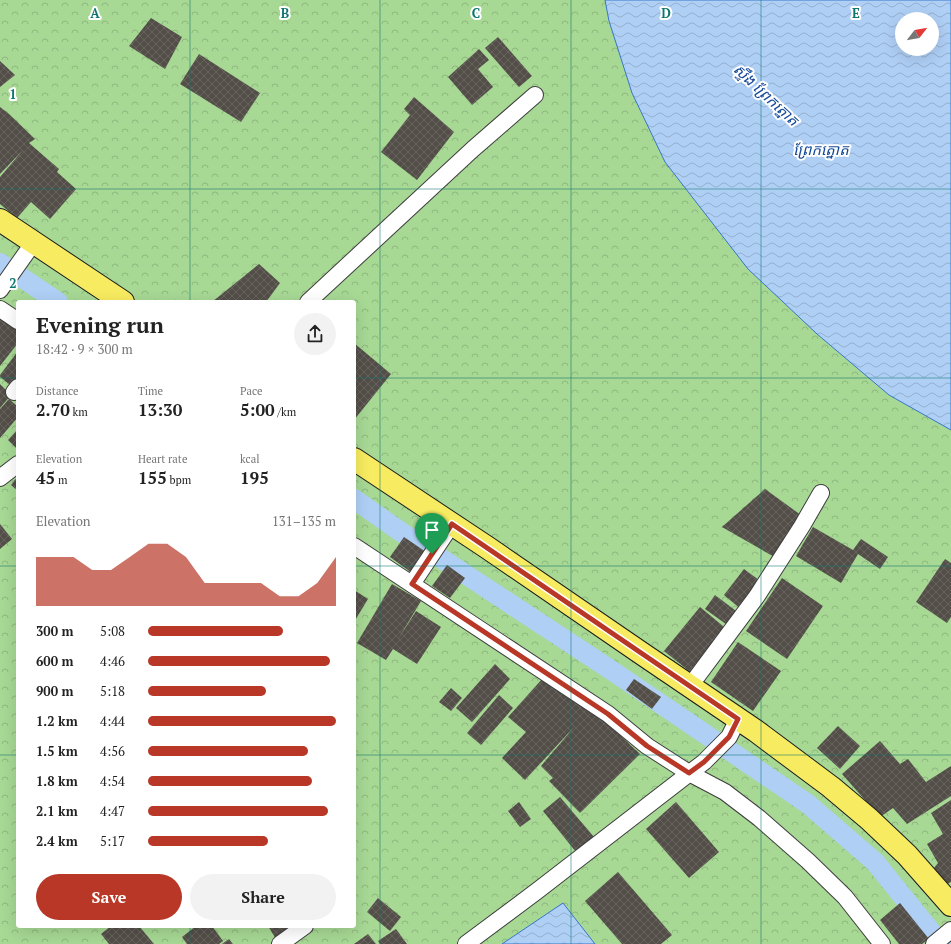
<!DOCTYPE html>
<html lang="en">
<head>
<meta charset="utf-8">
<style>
  :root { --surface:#fff; --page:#f2f2f2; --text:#222; --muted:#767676; --accent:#b83726 }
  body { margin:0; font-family:"PT Serif","Noto Sans Khmer",serif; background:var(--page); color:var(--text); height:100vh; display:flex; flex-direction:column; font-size:15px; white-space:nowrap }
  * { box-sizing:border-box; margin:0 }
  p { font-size:13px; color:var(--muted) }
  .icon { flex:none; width:22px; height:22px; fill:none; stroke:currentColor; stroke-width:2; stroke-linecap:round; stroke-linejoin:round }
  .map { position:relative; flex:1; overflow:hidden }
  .side { position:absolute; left:16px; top:300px; width:340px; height:628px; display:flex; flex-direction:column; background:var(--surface); border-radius:4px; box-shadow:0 4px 16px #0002 }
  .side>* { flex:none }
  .needle { width:26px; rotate:59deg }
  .tools { position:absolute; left:895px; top:12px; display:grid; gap:8px }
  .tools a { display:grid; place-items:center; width:44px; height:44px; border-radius:50%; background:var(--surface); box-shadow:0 4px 16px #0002; font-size:20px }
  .pin { position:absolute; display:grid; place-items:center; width:34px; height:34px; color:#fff; margin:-41px -17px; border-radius:50% 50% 50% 0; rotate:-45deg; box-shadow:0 0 4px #0007 }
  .pin .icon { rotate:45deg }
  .round { display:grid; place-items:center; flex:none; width:42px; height:42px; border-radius:21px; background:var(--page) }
  .headline { display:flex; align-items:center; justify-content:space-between; height:68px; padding:0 20px }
  h1 { font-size:22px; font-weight:800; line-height:30px }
  .stats { display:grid; grid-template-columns:repeat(3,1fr); gap:6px; height:68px; padding:4px 20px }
  .stats div { display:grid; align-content:center }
  .stats b { font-size:17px; font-weight:800 }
  .stats small { font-size:11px; font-weight:400 }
  .stats p { font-size:11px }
  .chart { height:112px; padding:8px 20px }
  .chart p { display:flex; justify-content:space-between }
  .chart svg { width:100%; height:72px; margin-top:4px; fill:var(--accent); opacity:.7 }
  .action { display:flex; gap:8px; margin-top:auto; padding:8px 20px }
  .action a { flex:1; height:46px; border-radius:24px; background:var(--accent); color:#fff; font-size:16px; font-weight:800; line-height:46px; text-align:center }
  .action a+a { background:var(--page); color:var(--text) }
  ul { padding:0 20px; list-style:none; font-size:13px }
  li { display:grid; grid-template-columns:64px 48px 1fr; align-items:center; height:30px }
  li i { height:10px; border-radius:5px; background:var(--accent) }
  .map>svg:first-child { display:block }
</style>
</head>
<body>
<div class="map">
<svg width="951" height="944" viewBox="0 0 951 944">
  <defs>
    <pattern id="forest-crowns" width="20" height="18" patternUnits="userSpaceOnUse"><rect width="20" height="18" fill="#a7d894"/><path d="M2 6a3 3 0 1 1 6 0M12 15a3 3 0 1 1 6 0" fill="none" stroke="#8eb87e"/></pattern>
    <pattern id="water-waves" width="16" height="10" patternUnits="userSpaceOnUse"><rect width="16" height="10" fill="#afcff5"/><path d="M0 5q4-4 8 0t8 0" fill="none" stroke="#95b0d1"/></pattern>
    <pattern id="building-cross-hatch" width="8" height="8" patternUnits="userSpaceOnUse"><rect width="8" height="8" fill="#534e48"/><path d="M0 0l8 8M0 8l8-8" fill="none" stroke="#67635e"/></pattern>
  </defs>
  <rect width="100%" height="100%" fill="#fffee9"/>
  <path fill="url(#forest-crowns)" fill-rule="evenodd" d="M0,0H951V944H0ZM902,19H932V49H902ZM18,302H354V926H18Z"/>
  <g fill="url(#water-waves)" stroke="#3777cb" fill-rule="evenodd">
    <path d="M605,0H951V430L889,395L817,334L748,269L665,162L632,93L609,21ZM902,19H932V49H902Z"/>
    <polygon points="563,903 595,944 502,944"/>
  </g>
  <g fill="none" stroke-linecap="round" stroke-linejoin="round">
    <g stroke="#afcff5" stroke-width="20">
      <polyline points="0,263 58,302"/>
      <polyline points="354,499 401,532 611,670 808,804 875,862 941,944"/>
    </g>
  </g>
  <g fill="url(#building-cross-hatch)">
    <polygon points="151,18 182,37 165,69 129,46"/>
    <polygon points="498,37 532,76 519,87 485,48"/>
    <polygon points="479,49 489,60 478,69 493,87 472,105 448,77"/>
    <polygon points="199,54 260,93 241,122 180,84"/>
    <polygon points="0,61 15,75 0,87"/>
    <polygon points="414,97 454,132 417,180 381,152 410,115 404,109"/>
    <polygon points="0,107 9,114 35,139 29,143 59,169 57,172 76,189 50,219 31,202 17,218 0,204 0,177 23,150 0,174"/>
    <polygon points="259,264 280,283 266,302 212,302"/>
    <polygon points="0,314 18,329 18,343 0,366"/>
    <polygon points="354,343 391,374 354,420"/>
    <polygon points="18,351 18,383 14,388 0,377 0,375"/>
    <polygon points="0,384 11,395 0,408"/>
    <polygon points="9,399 18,407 18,417 0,438 0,409"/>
    <polygon points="18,429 18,450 8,440"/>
    <polygon points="18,476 18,491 11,485"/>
    <polygon points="765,489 805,518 776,558 722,527"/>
    <polygon points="0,524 12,539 0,549"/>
    <polygon points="813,527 853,550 861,539 888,557 880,569 858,554 841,583 796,556"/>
    <polygon points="404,537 426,552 412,573 390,557"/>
    <polygon points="945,559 951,563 951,617 947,623 916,602"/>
    <polygon points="447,565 465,578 450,598 432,586"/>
    <polygon points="744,569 763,583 742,610 724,595"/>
    <polygon points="782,578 823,606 787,659 746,631"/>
    <polygon points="392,584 421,601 397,641 416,611 441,627 417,664 393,649 386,660 357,643"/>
    <polygon points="354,590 368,599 354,622"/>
    <polygon points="715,595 740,614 730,627 705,609"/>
    <polygon points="700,607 729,631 694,675 664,651"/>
    <polygon points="738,642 781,671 753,711 711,682"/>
    <polygon points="495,664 510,679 472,722 456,708"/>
    <polygon points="543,678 606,722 640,754 580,813 549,781 553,778 541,766 575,726 525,780 502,758 526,732 508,717"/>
    <polygon points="634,679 661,697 652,709 626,690"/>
    <polygon points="451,688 462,698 451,711 439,702"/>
    <polygon points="499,695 513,708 481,745 467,733"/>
    <polygon points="838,726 860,746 840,769 817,748"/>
    <polygon points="880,741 900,764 908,759 926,782 951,766 951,796 907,824 893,808 880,817 842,774"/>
    <polygon points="560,797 594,837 576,852 543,811"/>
    <polygon points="951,800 951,882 946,885 934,868 938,863 927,844 943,834 931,813"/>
    <polygon points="519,802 531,819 520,827 508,811"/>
    <polygon points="676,802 719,852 689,878 646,829"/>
    <polygon points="618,872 672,935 661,944 622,944 585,901"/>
    <polygon points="378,898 401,917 390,931 367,912"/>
    <polygon points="900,903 929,939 922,944 899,944 880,920"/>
    <polygon points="111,926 139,926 154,944 109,944 101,934"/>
    <polygon points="196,926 212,926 223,941 219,944 187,944 182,937"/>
    <polygon points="268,926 297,926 276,939"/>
    <polygon points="396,929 407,944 380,944 378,941"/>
    <polygon points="368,934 376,944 354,944"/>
    <polygon points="229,939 233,944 222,944"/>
  </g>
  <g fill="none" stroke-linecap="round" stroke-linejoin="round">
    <g stroke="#3e3e3e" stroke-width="18">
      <g id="minor">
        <polyline points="0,290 34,242"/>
        <polyline points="308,302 473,149 535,95"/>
        <polyline points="0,309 18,321"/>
        <polyline points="14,392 18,387"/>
        <polyline points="0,478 18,464"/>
        <polyline points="354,546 608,714 647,746 689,773 725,792 759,818 808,861 845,897 882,944"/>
        <polyline points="412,584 452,524"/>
        <polyline points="690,686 757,596 802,526 821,493"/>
        <polyline points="280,944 305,926"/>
        <polyline points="466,944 537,891 704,762 729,737 738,719"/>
        <polyline points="934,944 951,930"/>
      </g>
    </g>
    <g stroke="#1c1c1c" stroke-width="24">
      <g id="primary">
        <polyline points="0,220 123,302"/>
        <polyline points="354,459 488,548 644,655 756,731 831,787 869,819 907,855 951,905"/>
      </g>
    </g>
    <use href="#minor" stroke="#fff" stroke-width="16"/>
    <use href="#primary" stroke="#f7eb61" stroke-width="22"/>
  </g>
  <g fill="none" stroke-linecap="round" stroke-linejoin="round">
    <g stroke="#fff" stroke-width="8">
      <polygon id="route" points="452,524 738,719 729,737 704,762 689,773 647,746 608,714 412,584"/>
    </g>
    <use href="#route" stroke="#b83726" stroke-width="5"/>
  </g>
  <path fill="none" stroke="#0f766e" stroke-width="1" stroke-opacity="0.55" d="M190,0V302M380,0V944M571,0V944M761,0V944M0,189H951M0,378H18M354,378H951M0,566H18M354,566H951M0,755H18M354,755H951M190,926V944"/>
  <g text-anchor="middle" stroke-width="4" stroke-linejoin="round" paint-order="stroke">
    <g font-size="15" font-style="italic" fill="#174b9a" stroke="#fff">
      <text transform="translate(766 95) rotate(43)" y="5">ស្ទឹង ព្រែកត្នោត</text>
      <text x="821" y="155">ព្រែកត្នោត</text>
    </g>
  </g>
  <g font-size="13" text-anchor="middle" font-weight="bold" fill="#0f766e" stroke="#fff" stroke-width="4" stroke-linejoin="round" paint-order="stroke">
    <text x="95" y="18">A</text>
    <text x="285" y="18">B</text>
    <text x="476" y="18">C</text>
    <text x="666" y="18">D</text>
    <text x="856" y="18">E</text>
    <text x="13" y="99">1</text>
    <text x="13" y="288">2</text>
  </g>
</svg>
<div class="tools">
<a><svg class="needle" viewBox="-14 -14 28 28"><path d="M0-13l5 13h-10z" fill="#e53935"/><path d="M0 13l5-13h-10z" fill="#767676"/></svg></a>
</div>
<div class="pin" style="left:432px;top:554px;background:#1e9e55"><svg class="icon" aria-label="arrive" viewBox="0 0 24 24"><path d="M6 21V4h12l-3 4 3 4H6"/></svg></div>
<section class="side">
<div class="headline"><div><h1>Evening run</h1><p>18:42 · 9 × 300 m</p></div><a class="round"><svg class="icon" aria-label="share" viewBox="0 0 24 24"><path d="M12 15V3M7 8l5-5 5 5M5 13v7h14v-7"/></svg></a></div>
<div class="stats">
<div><p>Distance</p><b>2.70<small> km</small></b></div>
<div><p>Time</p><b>13:30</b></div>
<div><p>Pace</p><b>5:00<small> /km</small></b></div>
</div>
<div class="stats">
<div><p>Elevation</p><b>45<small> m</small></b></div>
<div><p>Heart rate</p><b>155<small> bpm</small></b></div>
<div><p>kcal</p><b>195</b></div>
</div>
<div class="chart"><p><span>Elevation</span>131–135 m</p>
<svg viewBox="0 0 160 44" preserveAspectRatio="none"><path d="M0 44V14L10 14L20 14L30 22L40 22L50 14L60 6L70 6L80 14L90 30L100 30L110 30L120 30L130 38L140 38L150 30L160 14V44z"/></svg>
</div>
<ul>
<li><b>300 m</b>5:08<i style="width:72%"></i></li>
<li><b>600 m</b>4:46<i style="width:97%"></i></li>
<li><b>900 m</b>5:18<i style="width:63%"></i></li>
<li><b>1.2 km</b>4:44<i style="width:100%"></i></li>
<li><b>1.5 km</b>4:56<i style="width:85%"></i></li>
<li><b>1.8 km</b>4:54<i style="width:87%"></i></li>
<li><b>2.1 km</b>4:47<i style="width:96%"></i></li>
<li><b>2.4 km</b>5:17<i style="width:64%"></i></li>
</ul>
<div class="action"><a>Save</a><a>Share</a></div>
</section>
</div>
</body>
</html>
